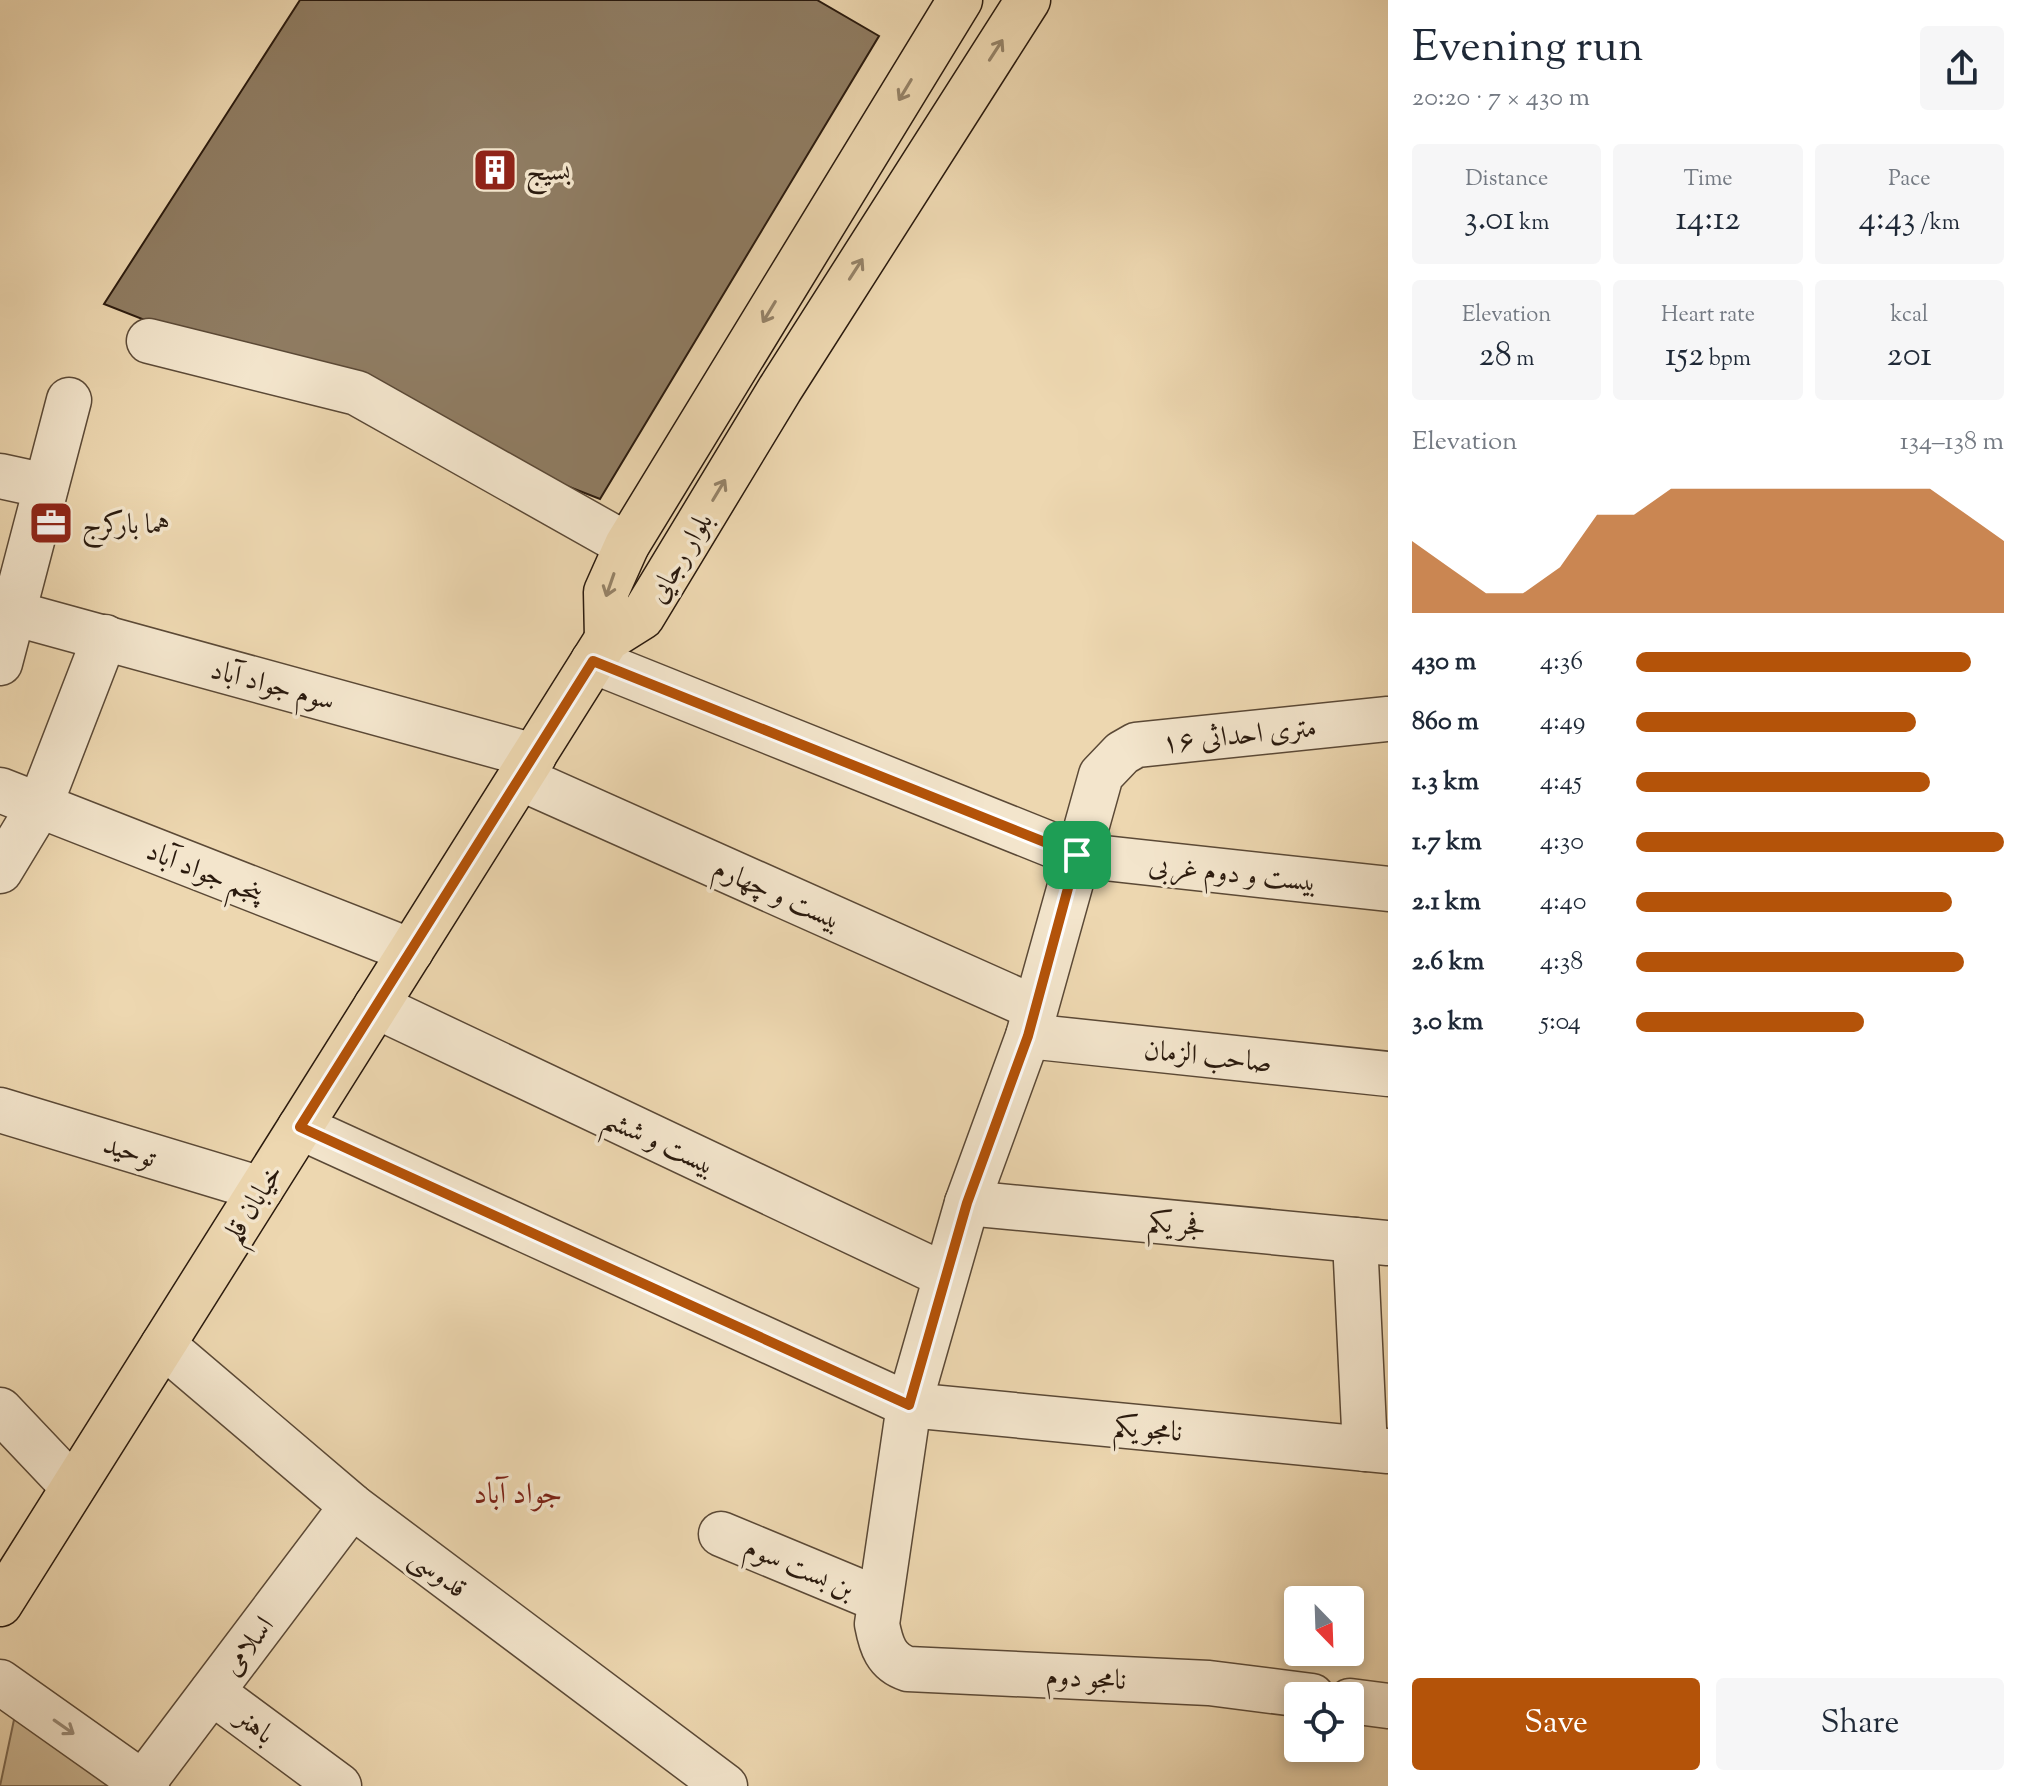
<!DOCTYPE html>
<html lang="en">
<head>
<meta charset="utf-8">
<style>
  :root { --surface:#fff; --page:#f6f6f7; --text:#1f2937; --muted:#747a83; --accent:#b45309 }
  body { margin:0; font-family:"Sorts Mill Goudy",Amiri,serif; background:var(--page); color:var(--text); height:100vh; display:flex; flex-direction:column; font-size:30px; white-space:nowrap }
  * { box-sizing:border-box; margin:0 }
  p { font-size:26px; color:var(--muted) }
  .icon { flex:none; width:44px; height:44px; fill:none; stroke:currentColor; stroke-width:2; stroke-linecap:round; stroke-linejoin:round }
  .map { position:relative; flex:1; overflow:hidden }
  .side { display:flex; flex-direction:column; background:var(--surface); width:640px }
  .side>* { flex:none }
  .needle { width:52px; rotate:157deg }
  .tools { position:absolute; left:1284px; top:1586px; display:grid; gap:16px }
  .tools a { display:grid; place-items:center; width:80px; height:80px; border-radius:8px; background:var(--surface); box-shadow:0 4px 12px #0003; font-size:40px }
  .pin { position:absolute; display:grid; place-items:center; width:68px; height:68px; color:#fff; margin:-34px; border-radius:16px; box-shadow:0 4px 12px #0006 }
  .round { display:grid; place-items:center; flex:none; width:84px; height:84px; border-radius:8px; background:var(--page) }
  .overview { display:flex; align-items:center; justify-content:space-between; height:136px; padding:0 24px }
  h1 { font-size:44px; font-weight:600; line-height:60px }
  .stats { display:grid; grid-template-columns:repeat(3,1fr); gap:12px; height:136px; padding:8px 24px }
  .stats div { display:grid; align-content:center; border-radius:8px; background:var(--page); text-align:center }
  .stats b { font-size:34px; font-weight:600 }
  .stats small { font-size:22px; font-weight:400 }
  .stats p { font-size:22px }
  .chart { height:224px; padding:16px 24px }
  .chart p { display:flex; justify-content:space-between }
  .chart svg { width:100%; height:144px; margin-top:8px; fill:var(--accent); opacity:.7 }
  .cta { display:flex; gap:16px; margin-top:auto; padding:16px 24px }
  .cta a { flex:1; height:92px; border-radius:8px; background:var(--accent); color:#fff; font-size:32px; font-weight:600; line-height:92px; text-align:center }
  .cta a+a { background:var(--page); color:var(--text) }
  ul { padding:0 24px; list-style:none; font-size:26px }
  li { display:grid; grid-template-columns:128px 96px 1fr; align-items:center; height:60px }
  li i { height:20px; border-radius:10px; background:var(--accent) }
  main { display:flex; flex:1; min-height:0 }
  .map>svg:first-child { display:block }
</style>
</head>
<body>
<main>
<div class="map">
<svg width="1388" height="1786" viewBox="0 0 1388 1786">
  <rect width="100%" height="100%" fill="#edd7b0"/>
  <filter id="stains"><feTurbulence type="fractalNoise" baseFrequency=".0025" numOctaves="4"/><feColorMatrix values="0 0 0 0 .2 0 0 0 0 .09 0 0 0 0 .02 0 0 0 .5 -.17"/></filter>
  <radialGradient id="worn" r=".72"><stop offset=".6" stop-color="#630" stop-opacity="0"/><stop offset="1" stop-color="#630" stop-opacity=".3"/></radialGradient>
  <polygon fill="#ccb794" stroke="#7b6851" stroke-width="2" points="15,1715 117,1786 0,1786"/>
  <polygon fill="#8f7c62" stroke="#2a1a0e" stroke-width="2" points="300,0 817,0 879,36 600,499 104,304"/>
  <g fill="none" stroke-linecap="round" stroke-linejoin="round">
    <g stroke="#5b4936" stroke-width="47">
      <g id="minor">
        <polyline points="149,341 357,393 627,545"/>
        <polyline points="0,476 46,486"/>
        <polyline points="13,613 534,756"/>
        <polyline points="593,661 1077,855 1388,889"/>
        <polyline points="0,663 69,400"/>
        <polyline points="520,778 1035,1008"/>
        <polyline points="0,790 411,951"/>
        <polyline points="0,871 40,805 105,637"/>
        <polyline points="376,1006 944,1275"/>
        <polyline points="1028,1036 1388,1074"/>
        <polyline points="0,1110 261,1189"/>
        <polyline points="300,1127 909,1405 1388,1451"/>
        <polyline points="967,1203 1388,1243"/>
        <polyline points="1355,1240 1365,1449"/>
        <polyline points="163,1345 352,1506 725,1786"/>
        <polyline points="0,1410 73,1487"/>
        <polyline points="721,1534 880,1600"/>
        <polyline points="0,1682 147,1786"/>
        <polyline points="212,1692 339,1786"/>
        <path d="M1312,1696L1209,1683L908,1669C886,1662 881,1645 877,1624L909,1405L967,1203L1028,1036L1101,775L1122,753L1136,745L1388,719"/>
        <polyline points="1350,1701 1388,1706"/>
        <polyline points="143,1783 352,1506"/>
      </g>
    </g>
    <g stroke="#2a1a0e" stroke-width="47">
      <g id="major">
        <polyline points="607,639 606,592 627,545 960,0"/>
        <polyline points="0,1604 607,639 642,617 780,389 1028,0"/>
      </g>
    </g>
    <use href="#minor" stroke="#f3e5cc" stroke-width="44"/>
    <use href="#major" stroke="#edd7b0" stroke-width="44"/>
  </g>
  <defs><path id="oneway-shaft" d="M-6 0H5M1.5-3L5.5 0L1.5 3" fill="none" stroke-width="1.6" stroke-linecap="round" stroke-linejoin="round" transform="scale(2)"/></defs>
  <g stroke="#958267">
    <use href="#oneway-shaft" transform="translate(996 50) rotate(-57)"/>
    <use href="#oneway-shaft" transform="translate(905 90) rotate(121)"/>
    <use href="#oneway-shaft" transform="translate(856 269) rotate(-57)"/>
    <use href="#oneway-shaft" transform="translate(769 312) rotate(121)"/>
    <use href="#oneway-shaft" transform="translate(719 490) rotate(-59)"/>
    <use href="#oneway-shaft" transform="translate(610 585) rotate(109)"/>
  </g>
  <use stroke="#998a76" href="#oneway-shaft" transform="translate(64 1727) rotate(35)"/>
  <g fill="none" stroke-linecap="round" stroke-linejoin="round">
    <g stroke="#fff" stroke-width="16">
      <polygon id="route" points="593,661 1077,855 1028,1036 967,1203 909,1405 300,1127"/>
    </g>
    <use href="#route" stroke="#b45309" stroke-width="10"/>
  </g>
  <defs>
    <g id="building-square" transform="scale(2.3)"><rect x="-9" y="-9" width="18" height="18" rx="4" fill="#8f2418" stroke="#f3e5cc"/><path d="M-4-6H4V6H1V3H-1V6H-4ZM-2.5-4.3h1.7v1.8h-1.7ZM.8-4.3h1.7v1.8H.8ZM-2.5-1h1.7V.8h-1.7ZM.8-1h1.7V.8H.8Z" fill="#fff"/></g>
    <g id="office-square" transform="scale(2.3)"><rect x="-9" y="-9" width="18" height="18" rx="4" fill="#8f2418" stroke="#f3e5cc"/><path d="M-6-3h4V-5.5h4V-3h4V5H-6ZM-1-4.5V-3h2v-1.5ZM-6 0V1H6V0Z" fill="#fff"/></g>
  </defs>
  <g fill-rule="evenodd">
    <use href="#building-square" x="495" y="170"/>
    <use href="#office-square" x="51" y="523"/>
  </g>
  <g text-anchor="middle" stroke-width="7" stroke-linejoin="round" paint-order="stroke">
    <g font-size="28" fill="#2a1a0e" stroke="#f3e5cc" text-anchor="start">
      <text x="526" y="180">بسیج</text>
      <text x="82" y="533">هما بارکرج</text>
    </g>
    <g font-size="28" fill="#2a1a0e" stroke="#f3e5cc">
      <text transform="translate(679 557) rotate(-59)" y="10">بلوار رجایی</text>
      <text transform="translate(273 684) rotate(15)" y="10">سوم جواد آباد</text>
      <text transform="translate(1239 734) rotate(-6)" y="10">۱۶ متری احداثی</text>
      <text transform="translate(205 871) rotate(22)" y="10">پنجم جواد آباد</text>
      <text transform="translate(1233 872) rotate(6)" y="10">بیست و دوم غربی</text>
      <text transform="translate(778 893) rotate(24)" y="10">بیست و چهارم</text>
      <text transform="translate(1208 1055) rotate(6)" y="10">صاحب الزمان</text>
      <text transform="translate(660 1141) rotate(25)" y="10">بیست و ششم</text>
      <text transform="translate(130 1150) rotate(17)" y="10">توحید</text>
      <text transform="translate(252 1203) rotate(-58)" y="10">خیابان قلم</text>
      <text transform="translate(1177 1223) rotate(5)" y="10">فجر یکم</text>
      <text transform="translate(1148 1428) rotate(5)" y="10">نامجو یکم</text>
      <text transform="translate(800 1567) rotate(23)" y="10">بن بست سوم</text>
      <text transform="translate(439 1572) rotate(37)" y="10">قدوسی</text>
      <text transform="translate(247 1645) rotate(-53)" y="10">اسلامی</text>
      <text transform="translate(1086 1677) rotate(3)" y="10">نامجو دوم</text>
      <text transform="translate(256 1725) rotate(37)" y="10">باهنر</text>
    </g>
    <g font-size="30" fill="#7a1f14" stroke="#f3e5cc">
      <text x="518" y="1503">جواد آباد</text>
    </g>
  </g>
  <rect width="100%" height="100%" filter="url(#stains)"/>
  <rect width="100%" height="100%" fill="url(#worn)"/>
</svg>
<div class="tools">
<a><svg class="needle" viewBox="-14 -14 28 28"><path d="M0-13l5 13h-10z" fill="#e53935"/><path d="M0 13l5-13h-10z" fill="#747a83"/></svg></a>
<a><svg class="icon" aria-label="locate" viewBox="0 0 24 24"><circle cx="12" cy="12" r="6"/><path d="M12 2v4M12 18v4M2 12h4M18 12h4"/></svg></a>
</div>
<div class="pin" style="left:1077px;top:855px;background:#1e9e55"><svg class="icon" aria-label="arrive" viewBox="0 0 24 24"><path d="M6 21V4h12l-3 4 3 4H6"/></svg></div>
</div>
<section class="side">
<div class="overview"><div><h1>Evening run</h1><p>20:20 · 7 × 430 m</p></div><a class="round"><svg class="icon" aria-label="share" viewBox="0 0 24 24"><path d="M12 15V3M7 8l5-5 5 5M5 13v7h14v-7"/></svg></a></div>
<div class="stats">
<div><p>Distance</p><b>3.01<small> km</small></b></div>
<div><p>Time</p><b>14:12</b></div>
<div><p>Pace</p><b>4:43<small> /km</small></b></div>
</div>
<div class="stats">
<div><p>Elevation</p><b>28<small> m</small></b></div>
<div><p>Heart rate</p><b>152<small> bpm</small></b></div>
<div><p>kcal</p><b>201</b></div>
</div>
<div class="chart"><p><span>Elevation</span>134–138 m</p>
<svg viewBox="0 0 160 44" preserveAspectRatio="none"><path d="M0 44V22L10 30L20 38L30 38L40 30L50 14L60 14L70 6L80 6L90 6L100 6L110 6L120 6L130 6L140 6L150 14L160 22V44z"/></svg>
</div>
<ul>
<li><b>430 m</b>4:36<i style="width:91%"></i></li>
<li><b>860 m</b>4:49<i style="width:76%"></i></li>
<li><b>1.3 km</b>4:45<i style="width:80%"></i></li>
<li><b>1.7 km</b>4:30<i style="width:100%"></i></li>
<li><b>2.1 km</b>4:40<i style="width:86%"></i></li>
<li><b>2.6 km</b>4:38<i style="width:89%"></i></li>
<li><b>3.0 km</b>5:04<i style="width:62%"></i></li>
</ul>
<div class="cta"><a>Save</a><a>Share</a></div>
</section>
</main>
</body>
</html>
